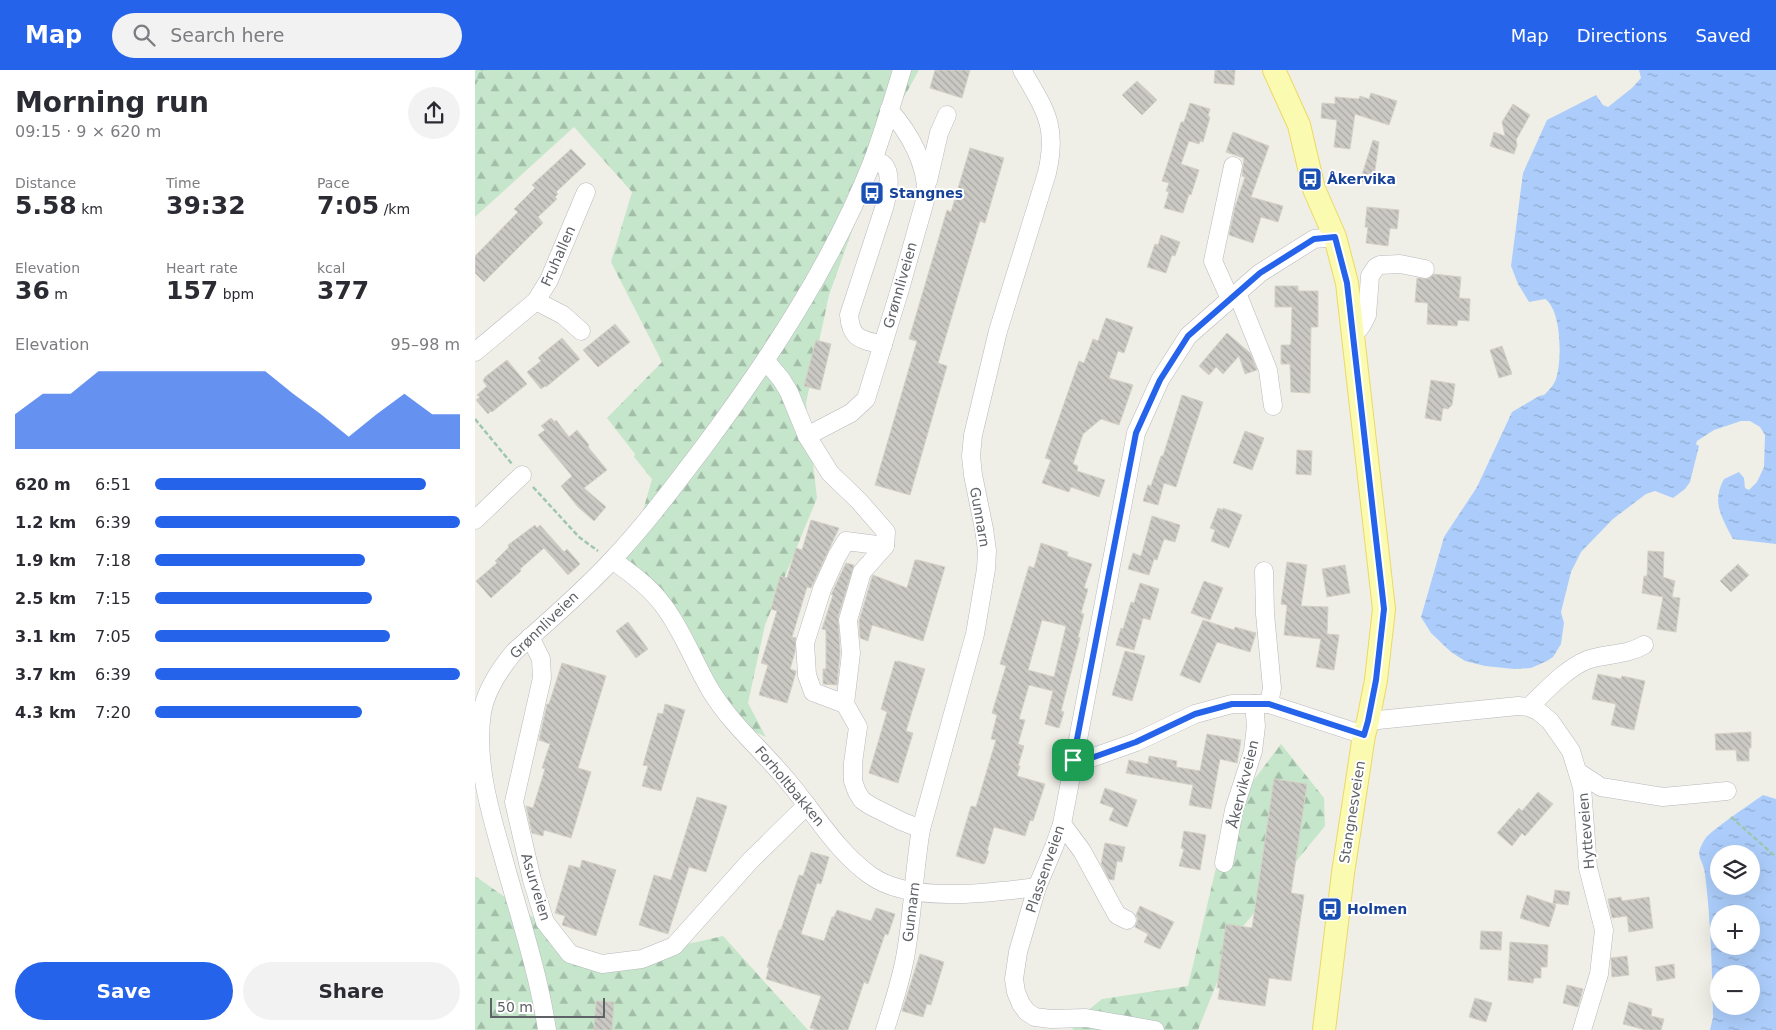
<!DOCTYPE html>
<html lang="en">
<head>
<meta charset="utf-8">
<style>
  :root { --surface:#fff; --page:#f2f2f3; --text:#2b2b33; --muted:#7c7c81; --accent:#2563eb }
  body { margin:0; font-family:"DejaVu Sans",sans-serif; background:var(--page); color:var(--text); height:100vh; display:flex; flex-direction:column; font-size:19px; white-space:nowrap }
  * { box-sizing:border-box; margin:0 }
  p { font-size:16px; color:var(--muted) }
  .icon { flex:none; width:28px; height:28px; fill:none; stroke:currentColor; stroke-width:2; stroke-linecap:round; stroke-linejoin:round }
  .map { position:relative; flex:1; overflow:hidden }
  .panel { display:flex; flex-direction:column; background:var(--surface); width:475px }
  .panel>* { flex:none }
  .controls { position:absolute; left:1235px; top:775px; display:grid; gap:10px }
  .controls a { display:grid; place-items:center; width:50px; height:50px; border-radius:50%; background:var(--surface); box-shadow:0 5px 20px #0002; font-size:25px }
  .scale { position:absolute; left:15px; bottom:12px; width:115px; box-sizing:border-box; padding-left:5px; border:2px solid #5e6166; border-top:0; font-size:14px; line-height:18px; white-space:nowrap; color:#5e6166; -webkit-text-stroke:4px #fff; paint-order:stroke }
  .pin { position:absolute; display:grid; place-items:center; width:42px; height:42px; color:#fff; margin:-21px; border-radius:10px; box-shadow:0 2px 8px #0006 }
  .round { display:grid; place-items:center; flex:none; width:52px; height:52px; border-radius:26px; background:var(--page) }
  .summary { display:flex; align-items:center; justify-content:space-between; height:85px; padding:0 15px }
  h1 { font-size:28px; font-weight:700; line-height:38px }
  .stats { display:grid; grid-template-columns:repeat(3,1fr); gap:8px; height:85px; padding:5px 15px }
  .stats div { display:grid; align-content:center }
  .stats b { font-size:25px; font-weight:700 }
  .stats small { font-size:14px; font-weight:400 }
  .stats p { font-size:14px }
  .chart { height:140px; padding:10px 15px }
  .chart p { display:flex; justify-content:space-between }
  .chart svg { width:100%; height:90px; margin-top:5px; fill:var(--accent); opacity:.7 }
  .cta { display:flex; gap:10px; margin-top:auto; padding:10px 15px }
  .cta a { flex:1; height:58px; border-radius:30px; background:var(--accent); color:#fff; font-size:20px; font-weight:700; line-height:58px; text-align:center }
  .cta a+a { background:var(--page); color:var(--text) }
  ul { padding:0 15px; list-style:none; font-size:16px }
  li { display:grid; grid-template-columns:80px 60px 1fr; align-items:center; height:38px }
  li i { height:12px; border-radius:6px; background:var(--accent) }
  header { display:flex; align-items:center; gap:30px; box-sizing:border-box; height:70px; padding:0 25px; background:var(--accent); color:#fff }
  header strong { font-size:24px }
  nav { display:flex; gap:28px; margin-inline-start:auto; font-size:18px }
  .search { width:350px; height:45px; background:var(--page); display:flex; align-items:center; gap:12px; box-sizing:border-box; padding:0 18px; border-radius:28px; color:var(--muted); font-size:19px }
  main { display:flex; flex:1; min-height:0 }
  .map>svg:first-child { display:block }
</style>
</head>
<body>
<header>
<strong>Map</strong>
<div class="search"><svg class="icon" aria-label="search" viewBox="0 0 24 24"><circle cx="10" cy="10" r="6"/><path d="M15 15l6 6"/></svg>Search here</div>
<nav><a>Map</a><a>Directions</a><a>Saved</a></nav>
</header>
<main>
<section class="panel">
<div class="summary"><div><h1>Morning run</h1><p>09:15 · 9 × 620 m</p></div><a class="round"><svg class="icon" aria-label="share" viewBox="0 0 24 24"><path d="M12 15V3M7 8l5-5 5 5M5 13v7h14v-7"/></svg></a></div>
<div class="stats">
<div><p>Distance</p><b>5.58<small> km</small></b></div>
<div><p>Time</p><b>39:32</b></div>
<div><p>Pace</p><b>7:05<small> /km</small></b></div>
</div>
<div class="stats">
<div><p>Elevation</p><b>36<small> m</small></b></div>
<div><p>Heart rate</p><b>157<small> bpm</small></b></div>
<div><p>kcal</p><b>377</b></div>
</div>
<div class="chart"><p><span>Elevation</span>95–98 m</p>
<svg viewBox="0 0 160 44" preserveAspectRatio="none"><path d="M0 44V27L10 17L20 17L30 6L40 6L50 6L60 6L70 6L80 6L90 6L100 17L110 27L120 38L130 27L140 17L150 27L160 27V44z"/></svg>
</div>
<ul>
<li><b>620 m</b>6:51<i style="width:89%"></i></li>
<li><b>1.2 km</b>6:39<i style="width:100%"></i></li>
<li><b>1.9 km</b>7:18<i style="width:69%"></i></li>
<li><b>2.5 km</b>7:15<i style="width:71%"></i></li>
<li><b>3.1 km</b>7:05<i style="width:77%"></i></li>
<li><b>3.7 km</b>6:39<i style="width:100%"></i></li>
<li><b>4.3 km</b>7:20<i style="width:68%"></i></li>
</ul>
<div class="cta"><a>Save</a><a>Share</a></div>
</section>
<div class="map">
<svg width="1301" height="960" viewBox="0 0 1301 960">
  <defs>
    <pattern id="forest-firs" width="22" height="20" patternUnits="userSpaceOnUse" patternTransform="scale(1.25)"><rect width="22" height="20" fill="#c5e6ca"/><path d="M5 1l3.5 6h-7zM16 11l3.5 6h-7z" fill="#a3bea8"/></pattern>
    <pattern id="water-ripples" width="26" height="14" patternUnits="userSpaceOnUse" patternTransform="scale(1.25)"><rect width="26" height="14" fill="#accdfb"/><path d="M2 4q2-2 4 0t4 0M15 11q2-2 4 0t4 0" fill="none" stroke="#8faacf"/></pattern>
    <pattern id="building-back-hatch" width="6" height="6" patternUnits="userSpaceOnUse" patternTransform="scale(1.25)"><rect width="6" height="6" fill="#cbc9c4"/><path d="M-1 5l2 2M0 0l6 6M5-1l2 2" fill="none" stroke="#a8a7a3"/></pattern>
  </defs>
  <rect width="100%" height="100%" fill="#f0efe7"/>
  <g fill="url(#forest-firs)">
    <polygon points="0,0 444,0 418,47 354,225 331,333 342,428 290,555 273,633 291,667 261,653 200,552 135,493 164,455 177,409 159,387 160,384 132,348 187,292 136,192 157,122 99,57 0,147"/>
    <polygon points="806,674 849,728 850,756 761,865 723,960 598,960 596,954 627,929 713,916 754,743"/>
    <polygon points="0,806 124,894 248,866 333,960 0,960"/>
  </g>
  <g fill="url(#water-ripples)" fill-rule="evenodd">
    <path d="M1164,0H1301V474L1258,469C1247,448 1236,432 1249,409L1264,402L1269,408L1270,418L1274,420L1282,412L1289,397L1290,365L1285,357L1275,351H1266L1239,360L1222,371L1221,374L1224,376L1215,412L1210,419L1198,428L1180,421L1171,424L1138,449L1106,482L1096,502L1086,542L1089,553L1086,574L1078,587L1072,591L1056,598L1039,599L1010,596L990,591L976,582L956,563L946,547L969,467L1002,417L1037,342L1064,326L1069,325C1073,321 1079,315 1081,309C1087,292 1087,240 1070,229L1054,232L1043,214L1036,196L1048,103L1072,50L1121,25L1128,35L1133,37L1157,18L1166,8Z"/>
    <path d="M1288,725L1301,729V960H1235L1238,947C1237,899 1236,852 1230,804C1228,787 1218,788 1230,769C1236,760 1277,733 1288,725ZM1244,784H1276V816H1244ZM1244,844H1276V876H1244ZM1244,904H1276V936H1244Z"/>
  </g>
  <g fill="url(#building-back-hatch)" stroke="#d4d2c5" fill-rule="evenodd">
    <polygon points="460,0 495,0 487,28 455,18"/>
    <polygon points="740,0 760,0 759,15 739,13"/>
    <polygon points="662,11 682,30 667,45 647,25"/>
    <polygon points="896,23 922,31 914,55 880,44 875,79 859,77 862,50 846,48 847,33 860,34 860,27 884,29 885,26 894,29"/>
    <polygon points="715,33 735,39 733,46 735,47 728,72 725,71 724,74 714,71 706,94 724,100 716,125 714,124 708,143 689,138 694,122 691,121 694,113 687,111 706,52 709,52"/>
    <polygon points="1038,34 1055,45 1041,70 1042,75 1039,84 1015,76 1019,62 1030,66 1027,52"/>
    <polygon points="758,62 794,76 776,127 808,136 803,152 786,147 778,173 754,165 760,137 770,107 767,106 769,88 751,82"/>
    <polygon points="898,70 904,72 898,113 885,111"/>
    <polygon points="495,78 529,88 510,153 505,151 463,293 472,296 435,425 400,415 442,271 434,269 472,140 476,142"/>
    <polygon points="96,79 111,94 81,122 83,124 80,127 82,129 63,147 68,153 9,212 0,203 0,186 43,142 39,139 60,118 57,115"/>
    <polygon points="892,137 924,140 922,159 915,158 913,176 891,173 893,157 890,157"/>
    <polygon points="686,165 705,172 700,186 697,185 691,203 672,197 680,174 683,175"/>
    <polygon points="959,204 986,207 984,228 995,229 994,251 983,250 982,256 952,254 953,233 940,232 942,208 953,209"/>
    <polygon points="800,216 823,216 823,221 843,221 843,257 836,257 835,323 816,322 815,294 806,294 806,275 815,275 816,273 817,237 800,237"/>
    <polygon points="631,248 658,257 649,283 643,281 634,308 658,315 644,355 626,349 608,364 598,394 603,396 602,401 630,410 624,427 596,417 594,422 567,413 576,390 570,388 604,291 609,293 618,269 623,271"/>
    <polygon points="140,254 155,272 123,297 108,280"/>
    <polygon points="752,263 775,283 782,300 770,304 764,286 748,304 741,297 734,305 724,296"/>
    <polygon points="87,268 105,289 71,317 70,316 66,319 52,302 66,291 63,288 66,285"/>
    <polygon points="341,270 356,274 345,320 329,316"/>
    <polygon points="1027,276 1037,304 1024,308 1015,280"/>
    <polygon points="32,290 52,314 17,342 16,341 13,344 1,330 5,327 2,325 12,316 8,311 10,307"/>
    <polygon points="956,310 980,314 977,335 973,339 968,338 966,351 950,348"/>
    <polygon points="707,325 728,332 701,417 689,413 683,435 668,431 673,415 676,416 686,386 688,386"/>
    <polygon points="76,348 80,352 81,350 94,367 102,360 114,375 113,377 132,400 109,418 131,437 119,451 103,437 86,416 97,406 63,365 70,360 66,356"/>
    <polygon points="770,361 789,368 777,400 758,393"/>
    <polygon points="822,380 837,381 836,405 821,404"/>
    <polygon points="743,438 748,440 748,438 767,445 754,478 736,471 740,460 735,458"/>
    <polygon points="677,446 705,455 700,472 689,469 682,490 679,489 674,505 653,499 658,483 666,486"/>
    <polygon points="336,450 364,458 336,518 332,517 317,567 321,568 320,582 315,599 321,601 321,602 312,633 284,625 293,595 286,593 302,541 296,539 305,506 312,508 321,478 327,480"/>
    <polygon points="60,455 62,458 65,455 89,482 92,479 105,494 93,505 69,478 45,499 46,501 16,528 1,511 22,493 20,491 34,477 33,475"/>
    <path d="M566,473L593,482L592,486L617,494L609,518L613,519L606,543L609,544L603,567L605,568L586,641L589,642L584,658L570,654L578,621L554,615L544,649L550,650L543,674L549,676L543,696H545L542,706L570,714L558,751L555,750L550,766L519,757L512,781H514L510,793L508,794L481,786L496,736L501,737L521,670L516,669L522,645L517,643L531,596L525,594L554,496L559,498ZM567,550L591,556L579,607L553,600Z"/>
    <polygon points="1173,481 1189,482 1188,507 1200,511 1197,527 1205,528 1201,562 1182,559 1188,527 1167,523 1169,506 1172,506"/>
    <polygon points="440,490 443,490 470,497 448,571 397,555 393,571 385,568 384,551 397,507 398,505 432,518"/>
    <polygon points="812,492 832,495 826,536 853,537 852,564 864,565 859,600 841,597 846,569 809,565 812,535 806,534"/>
    <polygon points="371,493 379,495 363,547 365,583 362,615 348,614 348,599 351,599 351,560 347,559 358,525 356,524 357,523"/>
    <polygon points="1263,494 1274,505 1256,522 1245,511"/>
    <polygon points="870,495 875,523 852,527 847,499"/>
    <polygon points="729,511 748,518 735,550 716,543"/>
    <polygon points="665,513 684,519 675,550 668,548 659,580 641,575 646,558 648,559 656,532 659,533"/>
    <polygon points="728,550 759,560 760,557 781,563 775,582 742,572 725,613 705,605"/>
    <polygon points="153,552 173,579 161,588 141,561"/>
    <polygon points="650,581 670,586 657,631 637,625"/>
    <polygon points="420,591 422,592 423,591 450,599 431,661 438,663 423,713 394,703 412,642 406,639"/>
    <polygon points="87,593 131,606 103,698 116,702 96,768 69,760 68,766 57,763 51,736 58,738 70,699 67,698 75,674 64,670 72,634 74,634"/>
    <polygon points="1123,604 1146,609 1147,606 1170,611 1159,660 1136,655 1141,634 1117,629"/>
    <polygon points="190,634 210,640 186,721 167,716 173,696 168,695 183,643 188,644"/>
    <polygon points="1276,662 1276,678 1274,678 1274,691 1262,691 1261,680 1241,680 1240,664"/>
    <polygon points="732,664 766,670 762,693 745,689 736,739 714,735 718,715 651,703 654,690 673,694 674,686 702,691 701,697 725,701"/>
    <polygon points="799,709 832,714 816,823 829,825 816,911 794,908 790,936 743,929 745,918 742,918 751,854 777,858"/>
    <polygon points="630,718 662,730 652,757 634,750 639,738 625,733"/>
    <polygon points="1063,722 1078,734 1050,766 1047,763 1037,776 1022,763 1044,738 1047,741"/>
    <polygon points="222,727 252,736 231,802 214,797 193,864 164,855 179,805 196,810"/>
    <polygon points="709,761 731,765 725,800 704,796 709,779 706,778"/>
    <polygon points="630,773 650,777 647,792 642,791 639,810 634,809 626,794"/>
    <polygon points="336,782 354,787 346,814 342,813 326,864 349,871 357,847 359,847 362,840 396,851 401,838 420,844 413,865 410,864 393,914 389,912 373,960 342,960 335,958 346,926 291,909 294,898 292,897 304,860 306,860 324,805 328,806"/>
    <polygon points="107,790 141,800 121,866 87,855 90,846 80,843 94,795 105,798"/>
    <polygon points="1080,820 1095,822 1093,835 1078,833"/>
    <polygon points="1052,825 1081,835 1074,857 1045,848"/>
    <polygon points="1146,827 1147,831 1174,827 1178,858 1154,862 1152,846 1137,848 1133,829"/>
    <polygon points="665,836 699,852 685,879 669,872 673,864 660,857 663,850 661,845"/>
    <polygon points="1006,861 1027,862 1026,880 1005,879"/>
    <polygon points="1035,872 1073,875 1072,897 1066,897 1066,908 1059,908 1058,913 1033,910"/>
    <polygon points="445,884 469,892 456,935 452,934 448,947 427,941"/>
    <polygon points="1152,886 1154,905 1137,907 1136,888"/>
    <polygon points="1199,894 1200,908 1182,911 1180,897"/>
    <polygon points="1092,915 1108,919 1103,937 1088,933"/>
    <polygon points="1000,928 1017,933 1011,952 994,947"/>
    <polygon points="121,931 139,932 137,960 119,960"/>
    <polygon points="1154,932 1177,939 1176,946 1189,949 1186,960 1171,960 1148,954"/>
  </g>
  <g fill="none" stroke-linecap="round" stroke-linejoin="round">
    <g stroke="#b7b8bd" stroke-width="19">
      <g id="minor">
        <path d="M398,90C402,91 406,92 409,95C418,105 412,126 409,138L374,245C376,270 386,269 408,275"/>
        <polyline points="453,111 464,63 472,45"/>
        <polyline points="762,223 793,300 798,336"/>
        <polyline points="755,229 738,191 758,96"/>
        <polyline points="61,231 88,245 106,261"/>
        <polyline points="878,266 887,255 892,245 895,206 901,197 905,195 925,194 950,199"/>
        <polyline points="0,282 61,231 74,210 111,122"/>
        <polyline points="291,291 306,309 314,322 332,366 355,403 384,431 411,462 410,476 371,471 362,486 347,519 330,573 332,605 338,622 370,634"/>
        <path d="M332,366L376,343L391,329L425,219L451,127C453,96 435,63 414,40"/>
        <polyline points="0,450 47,405"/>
        <polyline points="410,476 387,502 373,550 376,583 370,634 383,657 378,693 378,711 382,722 387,730 396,736 426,751 446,759"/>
        <path d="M137,490C156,503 175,517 188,535C208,561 219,593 236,621C256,654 286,679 310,708C338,740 360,780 395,805C434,834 515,823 562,817"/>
        <polyline points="789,501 790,544 797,618 794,634"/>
        <polyline points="55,567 66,589 67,608 39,732 57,810 70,852 95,884 127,894 167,889 199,876 275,791 332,735"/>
        <path d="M1054,637C1071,621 1090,599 1112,590C1131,583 1151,586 1169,575"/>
        <polyline points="893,651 1043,636 1054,637 1063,641 1075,651 1096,681 1107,717 1113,798 1129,860 1124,904 1107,960"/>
        <polyline points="598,690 619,687 661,672 720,644 757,634 794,634 889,665"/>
        <polyline points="1103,702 1126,717 1188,727 1252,721"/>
        <polyline points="587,754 607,781 642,845 652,850"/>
        <polyline points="749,793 759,740 778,681 781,656 779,634"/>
        <path d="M72,960C63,900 43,842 27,783C14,739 0,689 7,642C11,619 25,599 39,582C72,552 108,522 138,489C171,454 199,416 228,378C295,288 357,194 398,90C409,60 418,30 427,0"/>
        <path d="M410,960C418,934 427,908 431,882C438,841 439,800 446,759L500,564L511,499L512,481L509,459L498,405L496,386L498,365L523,261L572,103C583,55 570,40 547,0"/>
        <polyline points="680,960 611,948 576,949 560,947 552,942 546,934 541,922 539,909 543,882 562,817 579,777 587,754 661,363 685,310 713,266 785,203 839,169 860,167"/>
      </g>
    </g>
    <g stroke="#ebd965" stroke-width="24">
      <polyline id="major" points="799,0 824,55 839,119 860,167 872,213 909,539 901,610 893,651 889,665 868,803 849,960"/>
    </g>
    <g stroke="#9ec6b0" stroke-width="2.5" stroke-dasharray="5 2.5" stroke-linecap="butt">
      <polyline points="0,14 7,0"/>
      <polyline points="0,349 37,394"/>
      <polyline points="58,417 104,467 123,481"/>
      <polyline points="1256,747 1301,787"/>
    </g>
    <use href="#minor" stroke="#fff" stroke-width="18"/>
    <use href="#major" stroke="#fbfab1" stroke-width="22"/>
  </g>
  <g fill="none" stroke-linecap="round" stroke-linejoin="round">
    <g stroke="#fff" stroke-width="10">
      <polygon id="route" points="860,167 872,213 909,539 901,610 893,651 889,665 794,634 757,634 720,644 661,672 619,687 598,690 661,363 685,310 713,266 785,203 839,169"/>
    </g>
    <use href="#route" stroke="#2563eb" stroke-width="6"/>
  </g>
  <defs>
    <g id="bus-square" transform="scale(1.25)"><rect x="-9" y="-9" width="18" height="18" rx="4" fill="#1a4fb4" stroke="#fff"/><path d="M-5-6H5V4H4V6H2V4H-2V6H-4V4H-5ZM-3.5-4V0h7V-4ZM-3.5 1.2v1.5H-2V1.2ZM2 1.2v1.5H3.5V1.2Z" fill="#fff"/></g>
  </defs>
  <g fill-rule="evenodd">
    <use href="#bus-square" x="835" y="109"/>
    <use href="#bus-square" x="397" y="123"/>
    <use href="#bus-square" x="855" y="839"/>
  </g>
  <g text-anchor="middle" stroke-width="4" stroke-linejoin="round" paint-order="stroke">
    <g font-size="14" font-weight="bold" fill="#164399" stroke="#fff" text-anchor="start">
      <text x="852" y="114">Åkervika</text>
      <text x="414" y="128">Stangnes</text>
      <text x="872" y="844">Holmen</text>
    </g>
    <g font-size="14" fill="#5e6166" stroke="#fff">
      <text transform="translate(83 186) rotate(-66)" y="5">Fruhallen</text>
      <text transform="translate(425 215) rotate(-74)" y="5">Grønnliveien</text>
      <text transform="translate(505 447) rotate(80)" y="5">Gunnarn</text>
      <text transform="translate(69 555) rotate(-44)" y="5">Grønnliveien</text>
      <text transform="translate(768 714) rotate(-76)" y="5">Åkervikveien</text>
      <text transform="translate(315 716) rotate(50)" y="5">Forholtbakken</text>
      <text transform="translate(877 742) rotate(-81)" y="5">Stangnesveien</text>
      <text transform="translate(1111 761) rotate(-95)" y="5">Hytteveien</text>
      <text transform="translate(570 799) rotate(-71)" y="5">Plassenveien</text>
      <text transform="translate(61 817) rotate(73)" y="5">Asurveien</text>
      <text transform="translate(436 842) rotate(-83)" y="5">Gunnarn</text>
    </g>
  </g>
</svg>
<div class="controls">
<a><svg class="icon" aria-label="layers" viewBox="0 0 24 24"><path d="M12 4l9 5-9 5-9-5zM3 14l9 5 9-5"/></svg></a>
<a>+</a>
<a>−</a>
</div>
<div class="scale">50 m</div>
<div class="pin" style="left:598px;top:690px;background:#1e9e55"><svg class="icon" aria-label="arrive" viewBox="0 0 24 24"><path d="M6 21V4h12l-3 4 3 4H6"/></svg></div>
</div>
</main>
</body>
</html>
